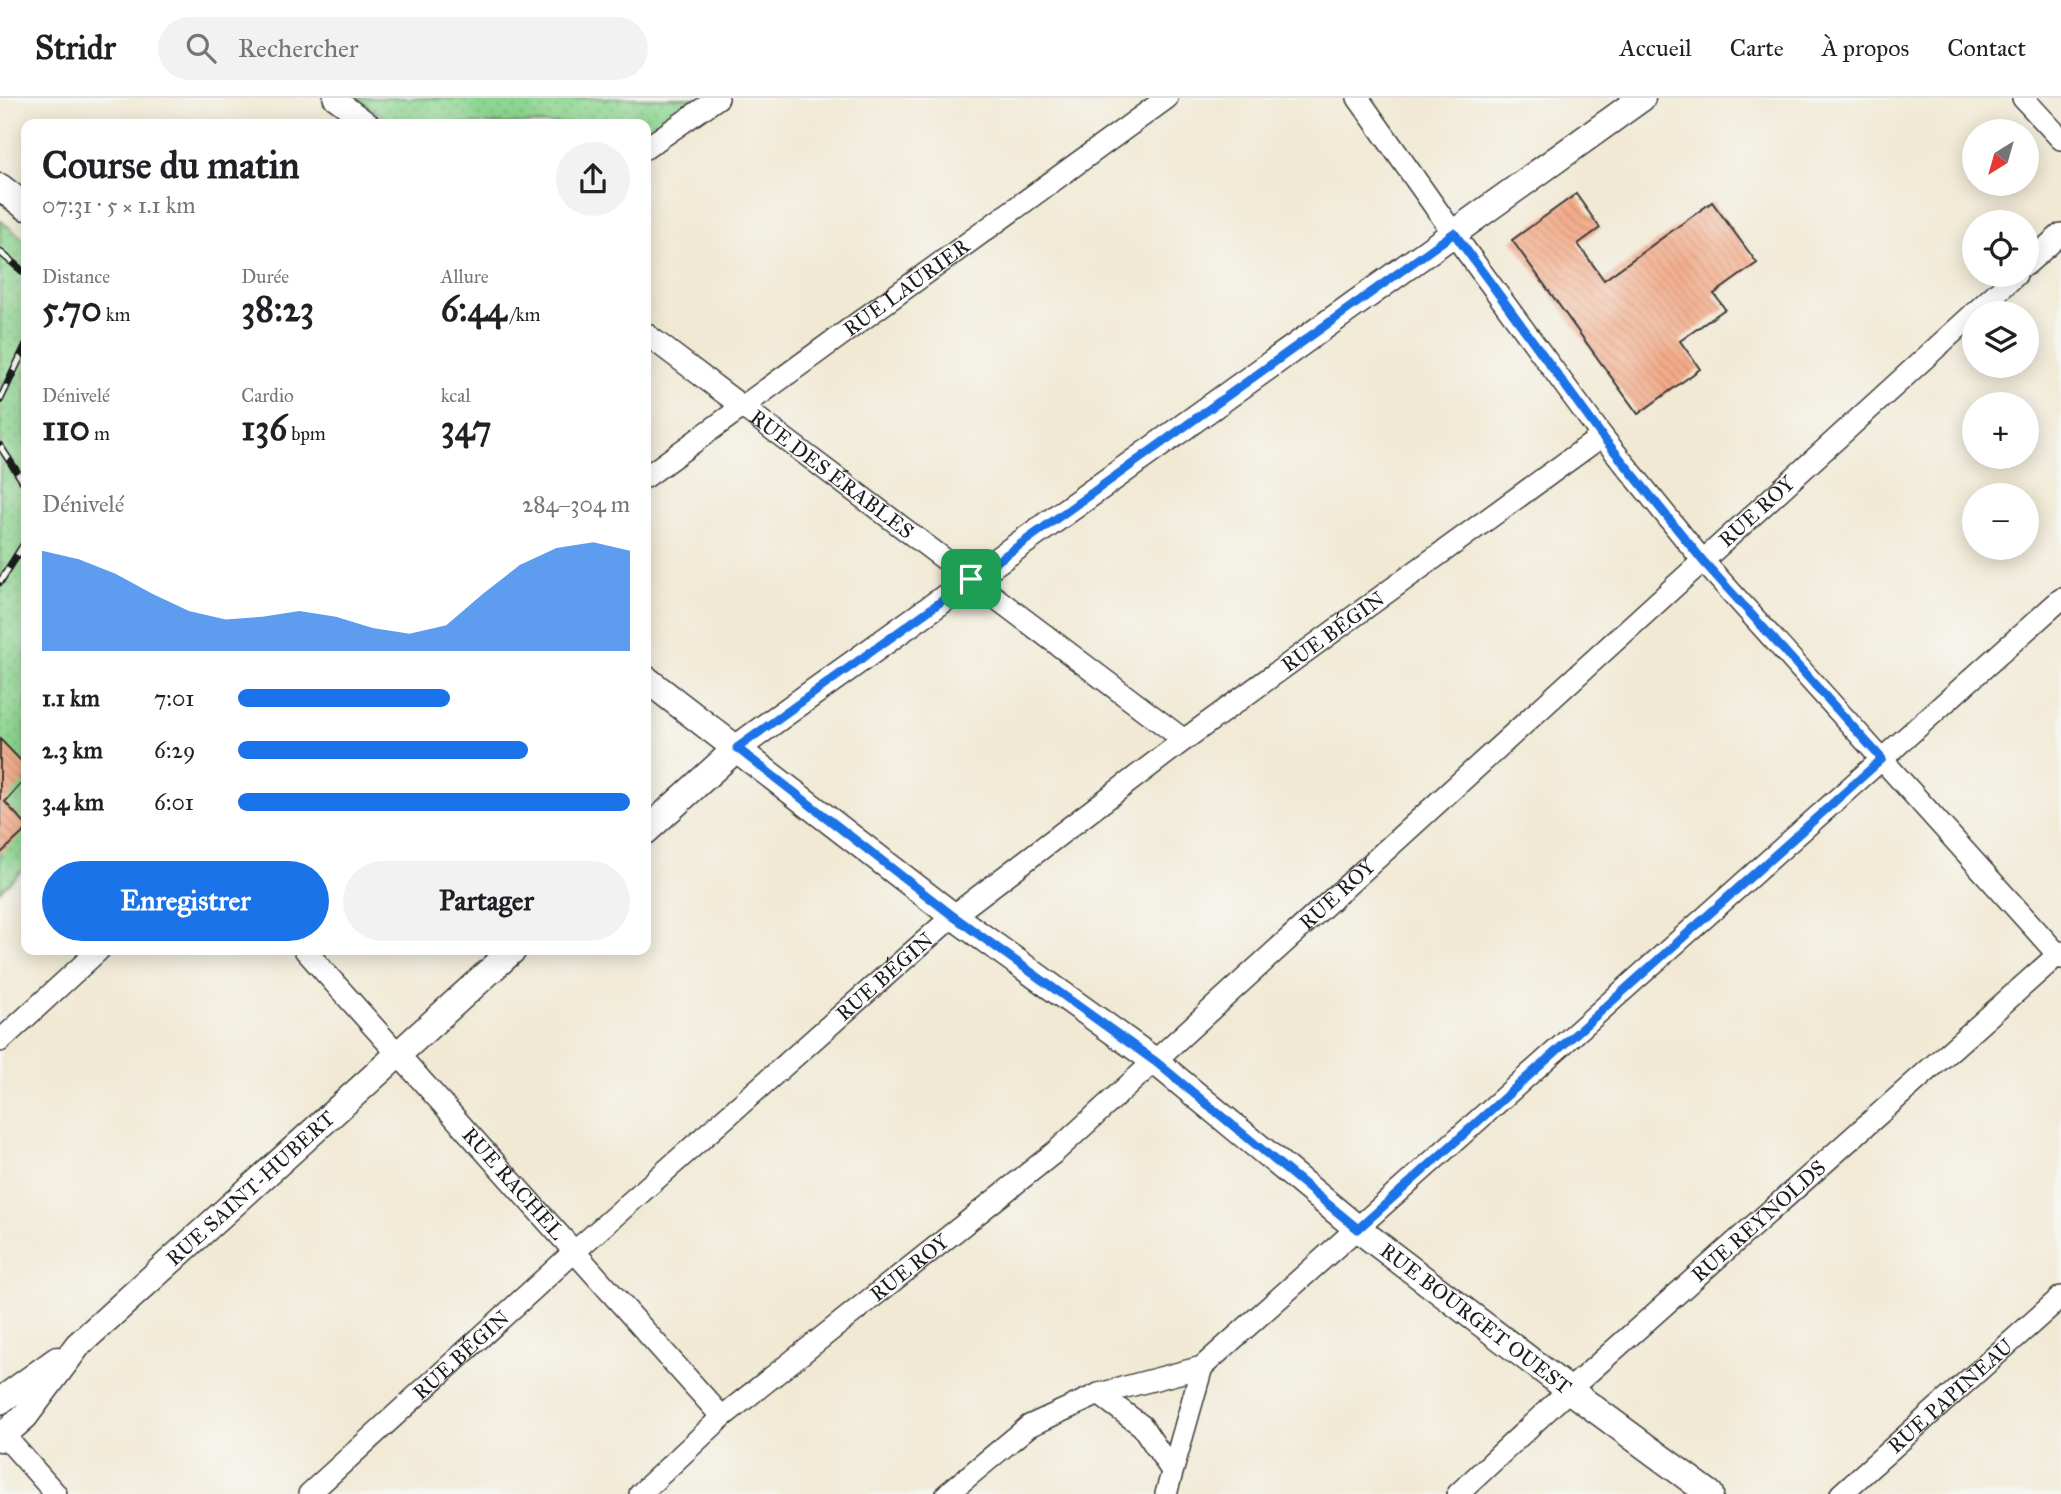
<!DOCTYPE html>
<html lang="fr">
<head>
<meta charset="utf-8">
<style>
  :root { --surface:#fff; --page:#f2f2f2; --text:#202124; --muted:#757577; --line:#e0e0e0; --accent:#1a73e8 }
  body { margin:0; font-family:"IM FELL Great Primer",serif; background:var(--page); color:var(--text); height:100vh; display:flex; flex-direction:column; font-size:26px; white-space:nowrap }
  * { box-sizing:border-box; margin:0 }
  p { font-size:23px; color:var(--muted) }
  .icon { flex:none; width:38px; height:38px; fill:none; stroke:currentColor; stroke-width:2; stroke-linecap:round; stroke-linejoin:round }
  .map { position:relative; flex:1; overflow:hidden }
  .side { position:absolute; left:21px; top:21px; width:630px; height:836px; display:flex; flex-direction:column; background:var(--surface); border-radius:14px; box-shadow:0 4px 18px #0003 }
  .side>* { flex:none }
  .needle { width:46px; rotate:217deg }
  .fabs { position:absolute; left:1962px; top:21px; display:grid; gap:14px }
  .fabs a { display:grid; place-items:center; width:77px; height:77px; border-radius:50%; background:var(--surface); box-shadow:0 4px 18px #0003; font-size:35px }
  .pin { position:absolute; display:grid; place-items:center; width:60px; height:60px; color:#fff; margin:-30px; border-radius:14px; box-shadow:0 4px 10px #0006 }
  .round { display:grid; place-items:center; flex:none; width:74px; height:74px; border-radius:37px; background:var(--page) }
  .head { display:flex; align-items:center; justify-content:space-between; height:119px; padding:0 21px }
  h1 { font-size:38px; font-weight:700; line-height:52px }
  .metrics { display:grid; grid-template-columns:repeat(3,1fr); gap:10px; height:119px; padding:7px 21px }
  .metrics div { display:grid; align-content:center }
  .metrics b { font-size:35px; font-weight:700 }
  .metrics small { font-size:19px; font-weight:400 }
  .metrics p { font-size:19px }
  .chart { height:196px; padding:14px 21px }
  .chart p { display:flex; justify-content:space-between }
  .chart svg { width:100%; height:126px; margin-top:7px; fill:var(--accent); opacity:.7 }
  .cta { display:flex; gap:14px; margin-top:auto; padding:14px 21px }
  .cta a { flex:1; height:80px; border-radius:42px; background:var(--accent); color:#fff; font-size:28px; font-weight:700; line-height:80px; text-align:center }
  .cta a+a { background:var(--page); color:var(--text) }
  ul { padding:0 21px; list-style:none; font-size:23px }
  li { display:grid; grid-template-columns:112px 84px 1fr; align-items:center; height:52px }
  li i { height:18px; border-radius:9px; background:var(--accent) }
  header { display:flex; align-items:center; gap:42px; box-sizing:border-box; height:98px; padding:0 35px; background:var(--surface); border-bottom:2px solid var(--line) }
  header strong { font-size:33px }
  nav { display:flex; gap:38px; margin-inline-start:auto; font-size:24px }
  .search { width:490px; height:63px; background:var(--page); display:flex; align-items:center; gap:18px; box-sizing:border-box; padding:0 24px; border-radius:38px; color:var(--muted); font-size:26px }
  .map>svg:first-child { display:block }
</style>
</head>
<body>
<header>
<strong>Stridr</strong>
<div class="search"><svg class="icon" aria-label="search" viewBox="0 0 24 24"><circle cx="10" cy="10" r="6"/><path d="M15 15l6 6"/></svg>Rechercher</div>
<nav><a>Accueil</a><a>Carte</a><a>À propos</a><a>Contact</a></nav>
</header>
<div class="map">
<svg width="2061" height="1396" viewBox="0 0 2061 1396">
  <defs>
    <pattern id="park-dots" width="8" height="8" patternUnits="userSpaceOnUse" patternTransform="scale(1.75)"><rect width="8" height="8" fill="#8dd590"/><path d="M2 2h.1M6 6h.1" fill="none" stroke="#79b67c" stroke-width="1.8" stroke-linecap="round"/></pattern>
    <pattern id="building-back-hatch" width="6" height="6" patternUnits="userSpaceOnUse" patternTransform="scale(1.75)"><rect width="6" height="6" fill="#f3ac8a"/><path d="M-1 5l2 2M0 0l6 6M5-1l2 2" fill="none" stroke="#d09376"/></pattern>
  </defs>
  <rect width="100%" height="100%" fill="#f6f6f2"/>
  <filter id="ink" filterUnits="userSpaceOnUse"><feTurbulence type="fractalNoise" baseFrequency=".0143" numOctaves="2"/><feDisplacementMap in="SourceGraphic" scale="14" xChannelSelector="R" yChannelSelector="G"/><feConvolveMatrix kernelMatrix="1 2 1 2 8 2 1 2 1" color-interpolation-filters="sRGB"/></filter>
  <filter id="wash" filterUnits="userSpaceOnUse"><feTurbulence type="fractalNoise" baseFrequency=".00686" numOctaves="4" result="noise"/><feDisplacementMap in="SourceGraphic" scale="28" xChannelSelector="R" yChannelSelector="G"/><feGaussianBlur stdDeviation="1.57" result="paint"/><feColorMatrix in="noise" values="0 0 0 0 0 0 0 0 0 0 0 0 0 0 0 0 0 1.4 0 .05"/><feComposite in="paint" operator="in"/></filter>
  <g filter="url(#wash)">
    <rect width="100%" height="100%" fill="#f1e9d4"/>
    <g fill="url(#park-dots)" stroke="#547856" stroke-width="2">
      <polygon points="357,0 695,0 646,35 646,26 393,26"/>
      <polygon points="0,122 26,143 26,769 0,793"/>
    </g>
    <g id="blocks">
      <g fill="url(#building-back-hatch)">
        <polygon points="1576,96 1600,130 1578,146 1604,182 1712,104 1757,165 1714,196 1725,211 1680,243 1700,271 1638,316 1512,142"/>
        <polygon points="0,641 26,668 26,680 5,704 26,727 26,732 0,756"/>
      </g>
    </g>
  </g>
  <g filter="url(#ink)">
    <use href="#blocks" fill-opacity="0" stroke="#3c3b38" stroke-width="2"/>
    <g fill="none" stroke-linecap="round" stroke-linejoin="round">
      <g stroke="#3c3b38" stroke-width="24">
        <g id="minor">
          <polyline points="334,0 369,26"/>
          <polyline points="1358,0 1466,153 1602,338 1703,463 2061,860"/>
          <polyline points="2023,0 2061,41"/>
          <polyline points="646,50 718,0"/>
          <polyline points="2026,167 2061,136"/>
          <path id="s1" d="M646,236L1184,642"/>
          <path id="s2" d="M646,379L1167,0"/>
          <path id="s3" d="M305,852L722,1319"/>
          <polyline points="0,943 99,852"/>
          <polyline points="1099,1296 1142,1328 1172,1373"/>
          <polyline points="0,1333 56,1396"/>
          <path id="s4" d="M309,1396L574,1154L953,818L1184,642L1602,338"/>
          <path id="s5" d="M640,1396L722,1319L1055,1054L2016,177"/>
          <polyline points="947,1396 1029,1328 1099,1296 1202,1269 2061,501"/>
          <polyline points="1166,1396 1202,1269"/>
          <path id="s6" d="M1458,1396L1569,1292L2061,854"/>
          <path id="s7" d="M1841,1396L2061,1199"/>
        </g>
      </g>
      <g stroke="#3c3b38" stroke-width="29">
        <g id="tertiary">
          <polyline points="0,89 26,109"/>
          <path id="s8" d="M646,581L953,818L1156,964L1358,1131L1569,1292L1710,1396"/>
          <polyline points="646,733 737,650 771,625 1642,0"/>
          <polyline points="0,1303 57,1262"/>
          <path id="s9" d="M0,1340L25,1318L78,1247L513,852"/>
        </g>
      </g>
      <use href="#minor" stroke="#fff" stroke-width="21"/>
      <use href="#tertiary" stroke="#fff" stroke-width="26"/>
      <g stroke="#1c1c1c" stroke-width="8">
        <g id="rail">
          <polyline points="0,154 26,176"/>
          <polyline points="0,302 26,247"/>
          <polyline points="0,348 26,388"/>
          <polyline points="0,484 26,443"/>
        </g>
      </g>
      <use href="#rail" stroke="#f6f6f2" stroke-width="5" stroke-dasharray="16" stroke-linecap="butt"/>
    </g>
  </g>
  <g fill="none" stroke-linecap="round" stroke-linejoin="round" filter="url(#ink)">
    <g stroke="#fff" stroke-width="14">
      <polygon id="route" points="1454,135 1602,338 1703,463 1882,661 1358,1131 1156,964 953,818 737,650"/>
    </g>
    <use href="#route" stroke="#1a73e8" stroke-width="9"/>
  </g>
  <g text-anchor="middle" stroke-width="5" stroke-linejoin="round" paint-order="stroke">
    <g font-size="21" fill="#1c1c1c" stroke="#f6f6f2">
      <text dy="7" stroke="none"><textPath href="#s2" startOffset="322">RUE LAURIER</textPath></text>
      <text dy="7" stroke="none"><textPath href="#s1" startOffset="233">RUE DES ÉRABLES</textPath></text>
      <text dy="7" stroke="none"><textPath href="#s5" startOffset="1488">RUE ROY</textPath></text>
      <text dy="7" stroke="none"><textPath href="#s4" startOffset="1340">RUE BÉGIN</textPath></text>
      <text dy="7" stroke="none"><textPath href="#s5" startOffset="920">RUE ROY</textPath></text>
      <text dy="7" stroke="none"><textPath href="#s4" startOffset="774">RUE BÉGIN</textPath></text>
      <text dy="7" stroke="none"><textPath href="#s3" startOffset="313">RUE RACHEL</textPath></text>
      <text dy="7" stroke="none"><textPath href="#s9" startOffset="355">RUE SAINT-HUBERT</textPath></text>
      <text dy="7" stroke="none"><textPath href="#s6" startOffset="406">RUE REYNOLDS</textPath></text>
      <text dy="7" stroke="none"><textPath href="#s5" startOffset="352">RUE ROY</textPath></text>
      <text dy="7" stroke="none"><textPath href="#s8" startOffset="1048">RUE BOURGET OUEST</textPath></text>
      <text dy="7" stroke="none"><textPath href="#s4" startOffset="206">RUE BÉGIN</textPath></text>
      <text dy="7" stroke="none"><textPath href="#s7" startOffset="147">RUE PAPINEAU</textPath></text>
    </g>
  </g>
</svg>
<div class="fabs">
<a><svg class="needle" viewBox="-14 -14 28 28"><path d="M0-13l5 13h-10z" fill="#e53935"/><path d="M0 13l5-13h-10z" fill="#757577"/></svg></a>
<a><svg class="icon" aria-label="locate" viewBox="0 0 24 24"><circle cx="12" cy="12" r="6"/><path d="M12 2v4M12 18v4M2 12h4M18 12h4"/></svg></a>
<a><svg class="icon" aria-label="layers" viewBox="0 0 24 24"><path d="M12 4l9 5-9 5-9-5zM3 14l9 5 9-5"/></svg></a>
<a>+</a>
<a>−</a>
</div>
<div class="pin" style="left:971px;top:481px;background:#1e9e55"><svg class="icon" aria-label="arrive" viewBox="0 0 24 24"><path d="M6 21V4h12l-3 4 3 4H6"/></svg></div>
<section class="side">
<div class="head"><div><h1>Course du matin</h1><p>07:31 · 5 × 1.1 km</p></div><a class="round"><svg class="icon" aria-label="share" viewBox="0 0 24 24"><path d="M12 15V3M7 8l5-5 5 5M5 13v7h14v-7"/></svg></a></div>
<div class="metrics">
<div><p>Distance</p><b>5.70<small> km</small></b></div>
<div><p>Durée</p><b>38:23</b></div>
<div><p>Allure</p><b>6:44<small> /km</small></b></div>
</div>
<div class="metrics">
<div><p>Dénivelé</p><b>110<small> m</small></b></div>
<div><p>Cardio</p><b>136<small> bpm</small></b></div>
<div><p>kcal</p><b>347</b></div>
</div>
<div class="chart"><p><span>Dénivelé</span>284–304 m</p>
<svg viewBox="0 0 160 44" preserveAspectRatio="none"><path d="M0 44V9L10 12L20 17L30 24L40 30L50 33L60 32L70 30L80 32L90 36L100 38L110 35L120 24L130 14L140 8L150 6L160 9V44z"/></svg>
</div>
<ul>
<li><b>1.1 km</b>7:01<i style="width:54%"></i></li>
<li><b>2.3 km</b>6:29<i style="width:74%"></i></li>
<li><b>3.4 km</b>6:01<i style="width:100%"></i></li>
</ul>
<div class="cta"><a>Enregistrer</a><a>Partager</a></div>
</section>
</div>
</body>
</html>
